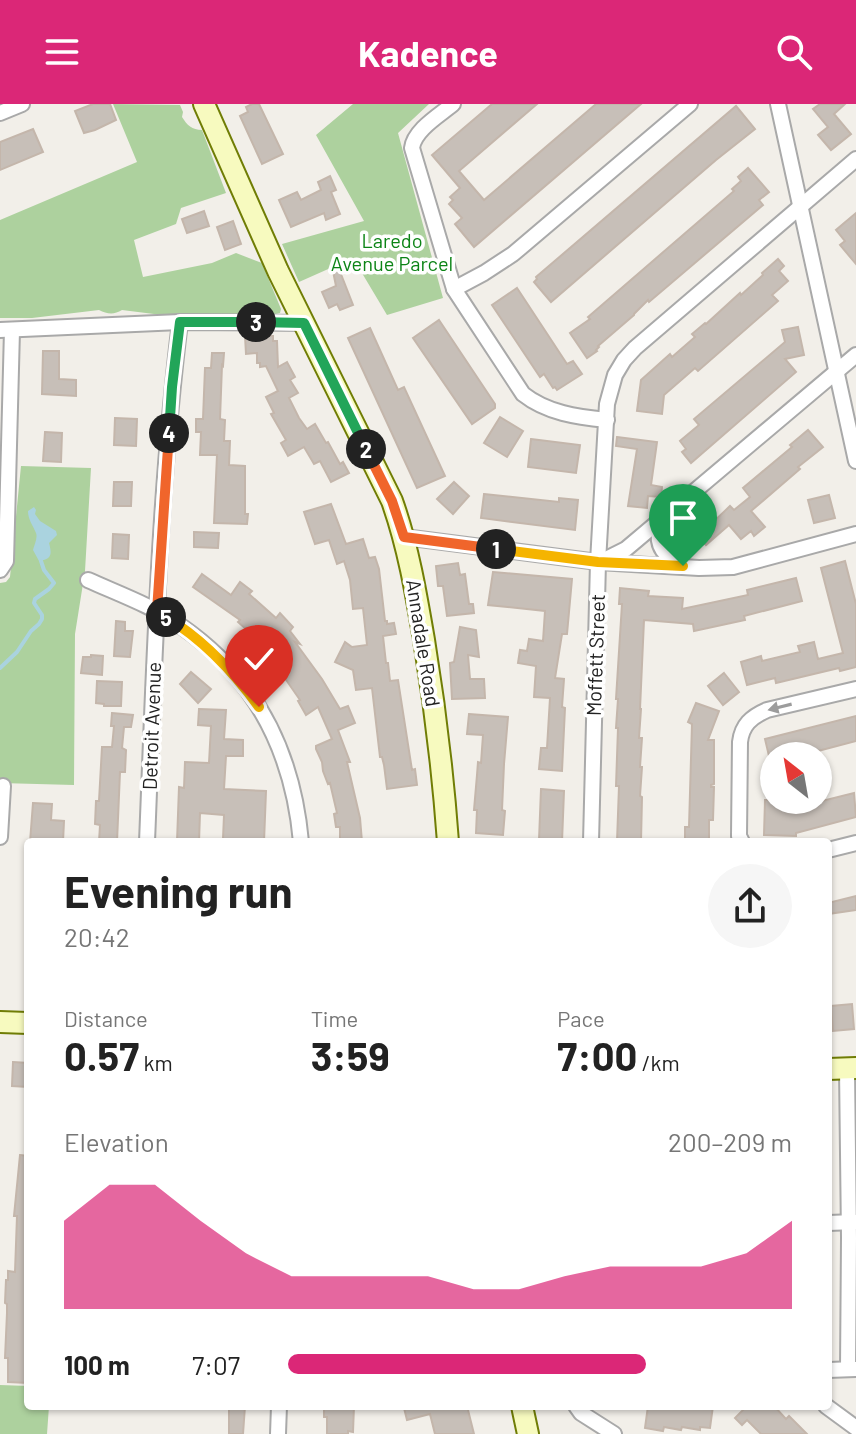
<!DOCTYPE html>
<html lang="en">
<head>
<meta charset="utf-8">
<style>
  :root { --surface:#fff; --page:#f6f6f6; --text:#222; --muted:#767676; --accent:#db2777 }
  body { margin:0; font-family:Barlow,sans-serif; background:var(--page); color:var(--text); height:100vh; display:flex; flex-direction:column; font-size:30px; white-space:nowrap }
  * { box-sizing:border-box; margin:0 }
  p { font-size:26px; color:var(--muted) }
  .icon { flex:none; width:44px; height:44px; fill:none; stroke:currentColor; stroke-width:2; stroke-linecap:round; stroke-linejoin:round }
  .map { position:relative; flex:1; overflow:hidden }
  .panel { position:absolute; left:24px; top:734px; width:808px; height:572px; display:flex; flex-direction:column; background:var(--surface); border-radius:8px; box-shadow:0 2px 6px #0004 }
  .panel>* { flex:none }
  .needle { width:52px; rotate:329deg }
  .fabs { position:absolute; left:760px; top:638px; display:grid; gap:16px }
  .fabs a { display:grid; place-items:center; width:72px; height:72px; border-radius:50%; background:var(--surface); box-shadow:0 2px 6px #0004; font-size:40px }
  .pin { position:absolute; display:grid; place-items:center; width:68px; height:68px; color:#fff; margin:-82px -34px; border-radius:50% 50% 50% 0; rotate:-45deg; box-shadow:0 0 8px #0007 }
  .pin .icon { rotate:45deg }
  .km { position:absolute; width:40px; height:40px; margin:-20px; border-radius:50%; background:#222; color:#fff; font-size:22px; line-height:40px; text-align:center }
  .round { display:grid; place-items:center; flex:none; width:84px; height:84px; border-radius:42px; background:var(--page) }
  .head { display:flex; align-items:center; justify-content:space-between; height:136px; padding:0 40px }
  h1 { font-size:44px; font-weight:700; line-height:60px }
  .metrics { display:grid; grid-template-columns:repeat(3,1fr); gap:12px; height:136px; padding:8px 40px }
  .metrics div { display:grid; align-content:center }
  .metrics b { font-size:40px; font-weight:700 }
  .metrics small { font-size:22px; font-weight:400 }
  .metrics p { font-size:22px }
  .chart { height:224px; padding:16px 40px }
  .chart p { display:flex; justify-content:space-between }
  .chart svg { width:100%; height:144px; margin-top:8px; fill:var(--accent); opacity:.7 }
  ul { padding:0 40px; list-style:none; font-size:26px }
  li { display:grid; grid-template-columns:128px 96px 1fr; align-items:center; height:60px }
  li i { height:20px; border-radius:10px; background:var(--accent) }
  header { display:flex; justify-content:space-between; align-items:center; height:104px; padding:0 40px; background:var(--accent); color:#fff; font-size:36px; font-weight:700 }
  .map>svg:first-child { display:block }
</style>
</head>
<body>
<header><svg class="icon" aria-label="menu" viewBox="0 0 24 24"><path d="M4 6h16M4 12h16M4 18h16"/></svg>Kadence<svg class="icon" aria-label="search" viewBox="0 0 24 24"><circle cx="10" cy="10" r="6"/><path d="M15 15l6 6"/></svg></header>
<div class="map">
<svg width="856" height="1330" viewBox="0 0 856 1330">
  <rect width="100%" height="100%" fill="#f2efe9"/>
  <g fill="#add19e">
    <path d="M113,0L180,1L183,8L182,13C187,21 192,26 202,26L226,89L181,104L176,120L134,136L143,173L212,159L236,149L262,159L281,205L280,209L271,211H162L122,206C114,211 107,210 99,206L32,214H0V116L137,58Z"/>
    <polygon points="353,0 429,0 398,29 443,194 387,211 353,154 299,178 282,140 364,117 316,31"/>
    <polygon points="21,362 91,364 85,467 75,530 74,681 0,679 0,479 6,478 10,473"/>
    <polygon points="0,1281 28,1282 28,1302 49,1302 47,1330 0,1330"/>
  </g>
  <path fill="#aad3df" d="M34,403L36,406L35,410L40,417L56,427L57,431L49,439C52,450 52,455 39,457L33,446C34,441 38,434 36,429C33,421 28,416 28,407Z"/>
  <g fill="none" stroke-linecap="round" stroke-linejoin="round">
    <polyline stroke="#aad3df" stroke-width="4" points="0,564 17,548 31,527 39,520 42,515 42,511 34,499 35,495 49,485 54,479 44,466 41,457"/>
  </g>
  <g fill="#c7bfb8" stroke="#c4b6ab" stroke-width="2">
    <polygon points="93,0 110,0 116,16 95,26 84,29 75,7"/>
    <polygon points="252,0 259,0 283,50 262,60 240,12 248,8 246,3"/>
    <polygon points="492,0 537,0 459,67 484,96 596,0 641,0 474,143 455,120 462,114 449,100 453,96 450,93 460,84 432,51"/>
    <polygon points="820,0 845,0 834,10 851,30 831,46 818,31 828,23 813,5"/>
    <polygon points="736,2 755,25 716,56 551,198 534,178 537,175 536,173"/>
    <polygon points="33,25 43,48 0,66 0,38"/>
    <polygon points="748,64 769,88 759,96 763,101 649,198 648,196 634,210 634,211 598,242 599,243 596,246 597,247 587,254 570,229 590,215 588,213 734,87 732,85 741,77 738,73"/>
    <polygon points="330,72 336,86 331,88 340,110 326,116 324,109 291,123 279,96 297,88 301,96 321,86 318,78"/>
    <polygon points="204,107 209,122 187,129 182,115"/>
    <polygon points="856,109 856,160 840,141 845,137 836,126"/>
    <polygon points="233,117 241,140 225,146 217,123"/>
    <polygon points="778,155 784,162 779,167 788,177 772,191 778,197 698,267 695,264 664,291 662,310 637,307 641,276 670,250 672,253 695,233 692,230 705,219 706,220 740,189 741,191 763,171 762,169"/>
    <polygon points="337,160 353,201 340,206 337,200 329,204 322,188 336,182 332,162"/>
    <polygon points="517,184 567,260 573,257 582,270 557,286 555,283 553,284 544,270 540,273 492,201"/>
    <polygon points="439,216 495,300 495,304 472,320 413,234"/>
    <polygon points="798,223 804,251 785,255 796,268 691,359 682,348 686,345 680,337 699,321 694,315 785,238 782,226"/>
    <polygon points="370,224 398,286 404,283 445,372 417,384 348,234"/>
    <polygon points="245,232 273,232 273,237 277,237 278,263 287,258 295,273 290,276 298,289 289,294 299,314 307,325 315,320 326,339 328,338 340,360 343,358 349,369 331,378 320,357 314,360 304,343 288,352 281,339 286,336 271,310 274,309 266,293 278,287 266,262 260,263 260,259 257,259 257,249 246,250"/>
    <polygon points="43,247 59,247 59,275 76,276 76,292 42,290"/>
    <polygon points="212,249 224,249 223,262 222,261 220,315 225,316 224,337 230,337 229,361 245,362 245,410 248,410 247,420 214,419 217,351 200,351 201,328 196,328 196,315 203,315 205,264 211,264"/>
    <polygon points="500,313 523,327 507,353 484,339"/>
    <polygon points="115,314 137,315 136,342 114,341"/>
    <polygon points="808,326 823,343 798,363 800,365 751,407 765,423 754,432 751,427 741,435 729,421 706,441 699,433 690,440 682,431 698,416 706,425 730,402 734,406 750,393 743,384 792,343 790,341"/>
    <polygon points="45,328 62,329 61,358 43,357"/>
    <polygon points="617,333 657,338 651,381 662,383 661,393 648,392 647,404 628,402 637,345 616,342"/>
    <polygon points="531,335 580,341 576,369 528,363"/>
    <polygon points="114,378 132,378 131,402 113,402"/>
    <polygon points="454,378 469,392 453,410 437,395"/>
    <polygon points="484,390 559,398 559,394 578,396 575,426 481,414"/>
    <polygon points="829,391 835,414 814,419 808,396"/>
    <polygon points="331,400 346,440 363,435 369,454 375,453 379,465 385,517 387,517 387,520 394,519 396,530 383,532 386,559 388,559 390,577 398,576 412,666 415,665 417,681 387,685 384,661 382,653 380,653 372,584 356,586 353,566 335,558 345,538 352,543 367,541 363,504 353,505 350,476 344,457 337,460 329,436 315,440 304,408"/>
    <polygon points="194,428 219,429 218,444 194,443"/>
    <polygon points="113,430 129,431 128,455 112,454"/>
    <polygon points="845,457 856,500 856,563 840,567 839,564 776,579 775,574 747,581 741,558 761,552 762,557 800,548 798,542 814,538 818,555 843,549 821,464"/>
    <polygon points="458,459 460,471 465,470 469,500 473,500 474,509 447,512 443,482 438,482 436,462"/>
    <polygon points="493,468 572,475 567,530 562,530 555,574 564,575 562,603 565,604 562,667 539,665 541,644 547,644 550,594 534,593 536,562 518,559 520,546 527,547 529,535 543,537 545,507 488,501"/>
    <polygon points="202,470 231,491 240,478 252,487 249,490 276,514 280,509 293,523 290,527 300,540 295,538 322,575 340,605 348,602 355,619 338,626 350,658 347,658 360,714 362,738 340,738 340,723 336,723 334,710 337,709 330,679 328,680 323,667 322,658 316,645 316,642 332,635 318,603 306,611 298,597 300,596 271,554 274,552 249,525 248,527 238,518 240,516 193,483"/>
    <polygon points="796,474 802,497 744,512 745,516 694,527 693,520 644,516 640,605 641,605 639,634 642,634 640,663 642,663 640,692 642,693 641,738 617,738 619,682 616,682 618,624 616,624 618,595 616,595 622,500 619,500 620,484 649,487 648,492 683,494 682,505 748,491 747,486"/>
    <polygon points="116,517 125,518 125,527 133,527 130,553 114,552"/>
    <polygon points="460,523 476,526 479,553 468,551 470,575 484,575 485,594 452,595 450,559 454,558"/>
    <polygon points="91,551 103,552 102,571 81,569 83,553 91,553"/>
    <polygon points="191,568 211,585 198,599 180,580"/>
    <polygon points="724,569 739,588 723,601 708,582"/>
    <polygon points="97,577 122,578 121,602 104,602 104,600 96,599"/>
    <polygon points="696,599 719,607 708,636 714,636 714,680 711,681 711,683 714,683 713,716 709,716 709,738 685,738 685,723 689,723 692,620 688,618"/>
    <polygon points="199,605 226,606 224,635 243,636 243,652 226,652 224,685 266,687 264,738 223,735 224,711 200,709 199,738 177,738 179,683 184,684 185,658 209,659 211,622 198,621"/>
    <polygon points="112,609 133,611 131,623 124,623 122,644 126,646 125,668 120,668 117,738 99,738 100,721 95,720 96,697 99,697 102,643 112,643 114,622 111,622"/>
    <polygon points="469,610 508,613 504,660 502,706 505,707 503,731 476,729 477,706 474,706 477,671 478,658 481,659 483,631 467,630"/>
    <polygon points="856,612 856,637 818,647 819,652 769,652 765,635"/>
    <polygon points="541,685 564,687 562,738 539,736"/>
    <polygon points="854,689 856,713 796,729 796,732 764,731 765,696 789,696 789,701 794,701 794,704"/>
    <polygon points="33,699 52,700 51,716 64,717 63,738 30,738"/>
    <polygon points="856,792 856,806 828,810 828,799"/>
    <polygon points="852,900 854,925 833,927 831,902"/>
    <polygon points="13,958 28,959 28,983 12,982"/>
    <polygon points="20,1051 28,1052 28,1279 8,1278 8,1254 5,1254 7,1209 7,1200 5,1199 6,1176 8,1176 8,1167 15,1168 17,1112 14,1112"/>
    <polygon points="229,1302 245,1302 243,1330 229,1330"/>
    <polygon points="324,1302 354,1302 353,1328 348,1327 348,1330 327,1330 327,1313 324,1313"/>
    <polygon points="412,1302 467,1302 474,1330 435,1330 430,1310 407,1316 404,1304"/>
    <polygon points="648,1302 713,1302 710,1324 700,1323 700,1326 682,1323 681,1326 664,1323 663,1327 645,1324"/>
    <polygon points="747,1302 774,1302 786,1315 789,1312 807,1330 761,1330 747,1316 742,1321 735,1314"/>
  </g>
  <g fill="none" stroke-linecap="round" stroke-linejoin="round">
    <g stroke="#a9a9a9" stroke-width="18">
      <g id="street">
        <path d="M453,0C440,11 414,26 412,44L454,185L523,290C547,309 577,313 607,316"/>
        <polyline points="778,0 856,357"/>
        <polyline points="0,9 22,0"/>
        <polyline points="454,185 484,169 513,150 690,0"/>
        <polyline points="0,226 180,218 304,219"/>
        <path d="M662,415C654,436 660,450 679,460"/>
        <polyline points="404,433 598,458 699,464 733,463 856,430"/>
        <polyline points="602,457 626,445 856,251"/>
        <polyline points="0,466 6,457 12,226"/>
        <path d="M88,476C119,490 153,502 181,522C256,574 293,649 301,738"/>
        <polyline points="0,733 3,682"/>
        <path d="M147,738C154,565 159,390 180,218"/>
        <polyline points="591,738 598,458 607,300 615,271 624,256 635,244 856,55"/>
        <path d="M742,738L739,732L740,638C742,621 751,613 767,606L856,585"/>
        <polyline points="828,746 856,739"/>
        <polyline points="847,965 849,1134 848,1265"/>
        <polyline points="828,1119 856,1118"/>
        <polyline points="828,1266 856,1265"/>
        <polyline points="576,1302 581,1309 614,1330"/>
        <polyline points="826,1302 856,1324"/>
        <polyline points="278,1330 279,1302"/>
      </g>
    </g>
    <g stroke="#707d05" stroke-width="24">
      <g id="secondary">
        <path d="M204,0L278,167L392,397C408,442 416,489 424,536C435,603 443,670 448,738"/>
        <polyline points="0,918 28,919"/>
        <polyline points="828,965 856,964"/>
        <polyline points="522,1302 528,1330"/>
      </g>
    </g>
    <use href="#street" stroke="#fff" stroke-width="14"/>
    <use href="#secondary" stroke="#f7fabf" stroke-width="20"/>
  </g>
  <defs><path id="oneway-solid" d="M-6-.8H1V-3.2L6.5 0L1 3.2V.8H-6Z" transform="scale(2)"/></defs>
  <use fill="#9c9c9c" href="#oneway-solid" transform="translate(780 603) rotate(166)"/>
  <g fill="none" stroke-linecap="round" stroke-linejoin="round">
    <g stroke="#fff" stroke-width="16">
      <polyline id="split-1" points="496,445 598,458 683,462"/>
    </g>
    <g stroke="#fff" stroke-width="16">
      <polyline id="split-2" points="366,345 392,397 404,433 496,445"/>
    </g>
    <g stroke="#fff" stroke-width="16">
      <polyline id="split-3" points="256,218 304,219 366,345"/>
    </g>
    <g stroke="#fff" stroke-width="16">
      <polyline id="split-4" points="169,329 172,283 180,218 256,218"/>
    </g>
    <g stroke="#fff" stroke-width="16">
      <polyline id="split-5" points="166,513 157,507 169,329"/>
    </g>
    <g stroke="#fff" stroke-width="16">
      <path id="split-6" d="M166,513C204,536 233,567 259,603"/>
    </g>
    <use href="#split-1" stroke="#f5b400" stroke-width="10"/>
    <use href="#split-2" stroke="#f0652b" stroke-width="10"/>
    <use href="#split-3" stroke="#22a559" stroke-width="10"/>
    <use href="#split-4" stroke="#22a559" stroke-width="10"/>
    <use href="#split-5" stroke="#f0652b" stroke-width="10"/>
    <use href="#split-6" stroke="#f5b400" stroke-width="10"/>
  </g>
  <g text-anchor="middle" stroke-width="7" stroke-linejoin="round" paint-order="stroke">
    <g font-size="20" fill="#0c8416" stroke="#fff">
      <text x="392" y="144">Laredo<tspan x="392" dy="23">Avenue Parcel</tspan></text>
    </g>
    <g font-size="20" fill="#222" stroke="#fff">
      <text transform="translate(423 539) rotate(81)" y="7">Annadale Road</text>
      <text transform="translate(596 551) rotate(-88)" y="7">Moffett Street</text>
      <text transform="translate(152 622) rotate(-88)" y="7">Detroit Avenue</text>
    </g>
  </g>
</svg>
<div class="fabs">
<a><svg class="needle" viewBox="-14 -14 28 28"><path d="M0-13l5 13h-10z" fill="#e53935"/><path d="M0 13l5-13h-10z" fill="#767676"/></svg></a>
</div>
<div class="pin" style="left:683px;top:462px;background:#1e9e55"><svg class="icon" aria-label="arrive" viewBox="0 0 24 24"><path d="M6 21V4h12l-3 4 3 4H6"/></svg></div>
<div class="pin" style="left:259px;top:603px;background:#d93025"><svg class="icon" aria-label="check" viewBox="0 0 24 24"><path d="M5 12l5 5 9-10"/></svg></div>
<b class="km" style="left:496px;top:445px">1</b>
<b class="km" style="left:366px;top:345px">2</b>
<b class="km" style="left:256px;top:218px">3</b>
<b class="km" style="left:169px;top:329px">4</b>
<b class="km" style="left:166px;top:513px">5</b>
<section class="panel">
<div class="head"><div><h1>Evening run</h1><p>20:42</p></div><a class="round"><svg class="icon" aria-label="share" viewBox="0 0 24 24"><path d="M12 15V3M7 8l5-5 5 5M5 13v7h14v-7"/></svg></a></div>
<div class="metrics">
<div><p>Distance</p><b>0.57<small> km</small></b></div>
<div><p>Time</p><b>3:59</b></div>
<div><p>Pace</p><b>7:00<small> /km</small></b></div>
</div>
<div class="chart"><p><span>Elevation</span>200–209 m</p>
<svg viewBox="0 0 160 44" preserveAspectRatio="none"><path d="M0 44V17L10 6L20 6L30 17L40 27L50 34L60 34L70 34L80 34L90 38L100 38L110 34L120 31L130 31L140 31L150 27L160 17V44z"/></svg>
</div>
<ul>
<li><b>100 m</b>7:07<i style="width:71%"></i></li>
</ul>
</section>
</div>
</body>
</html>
